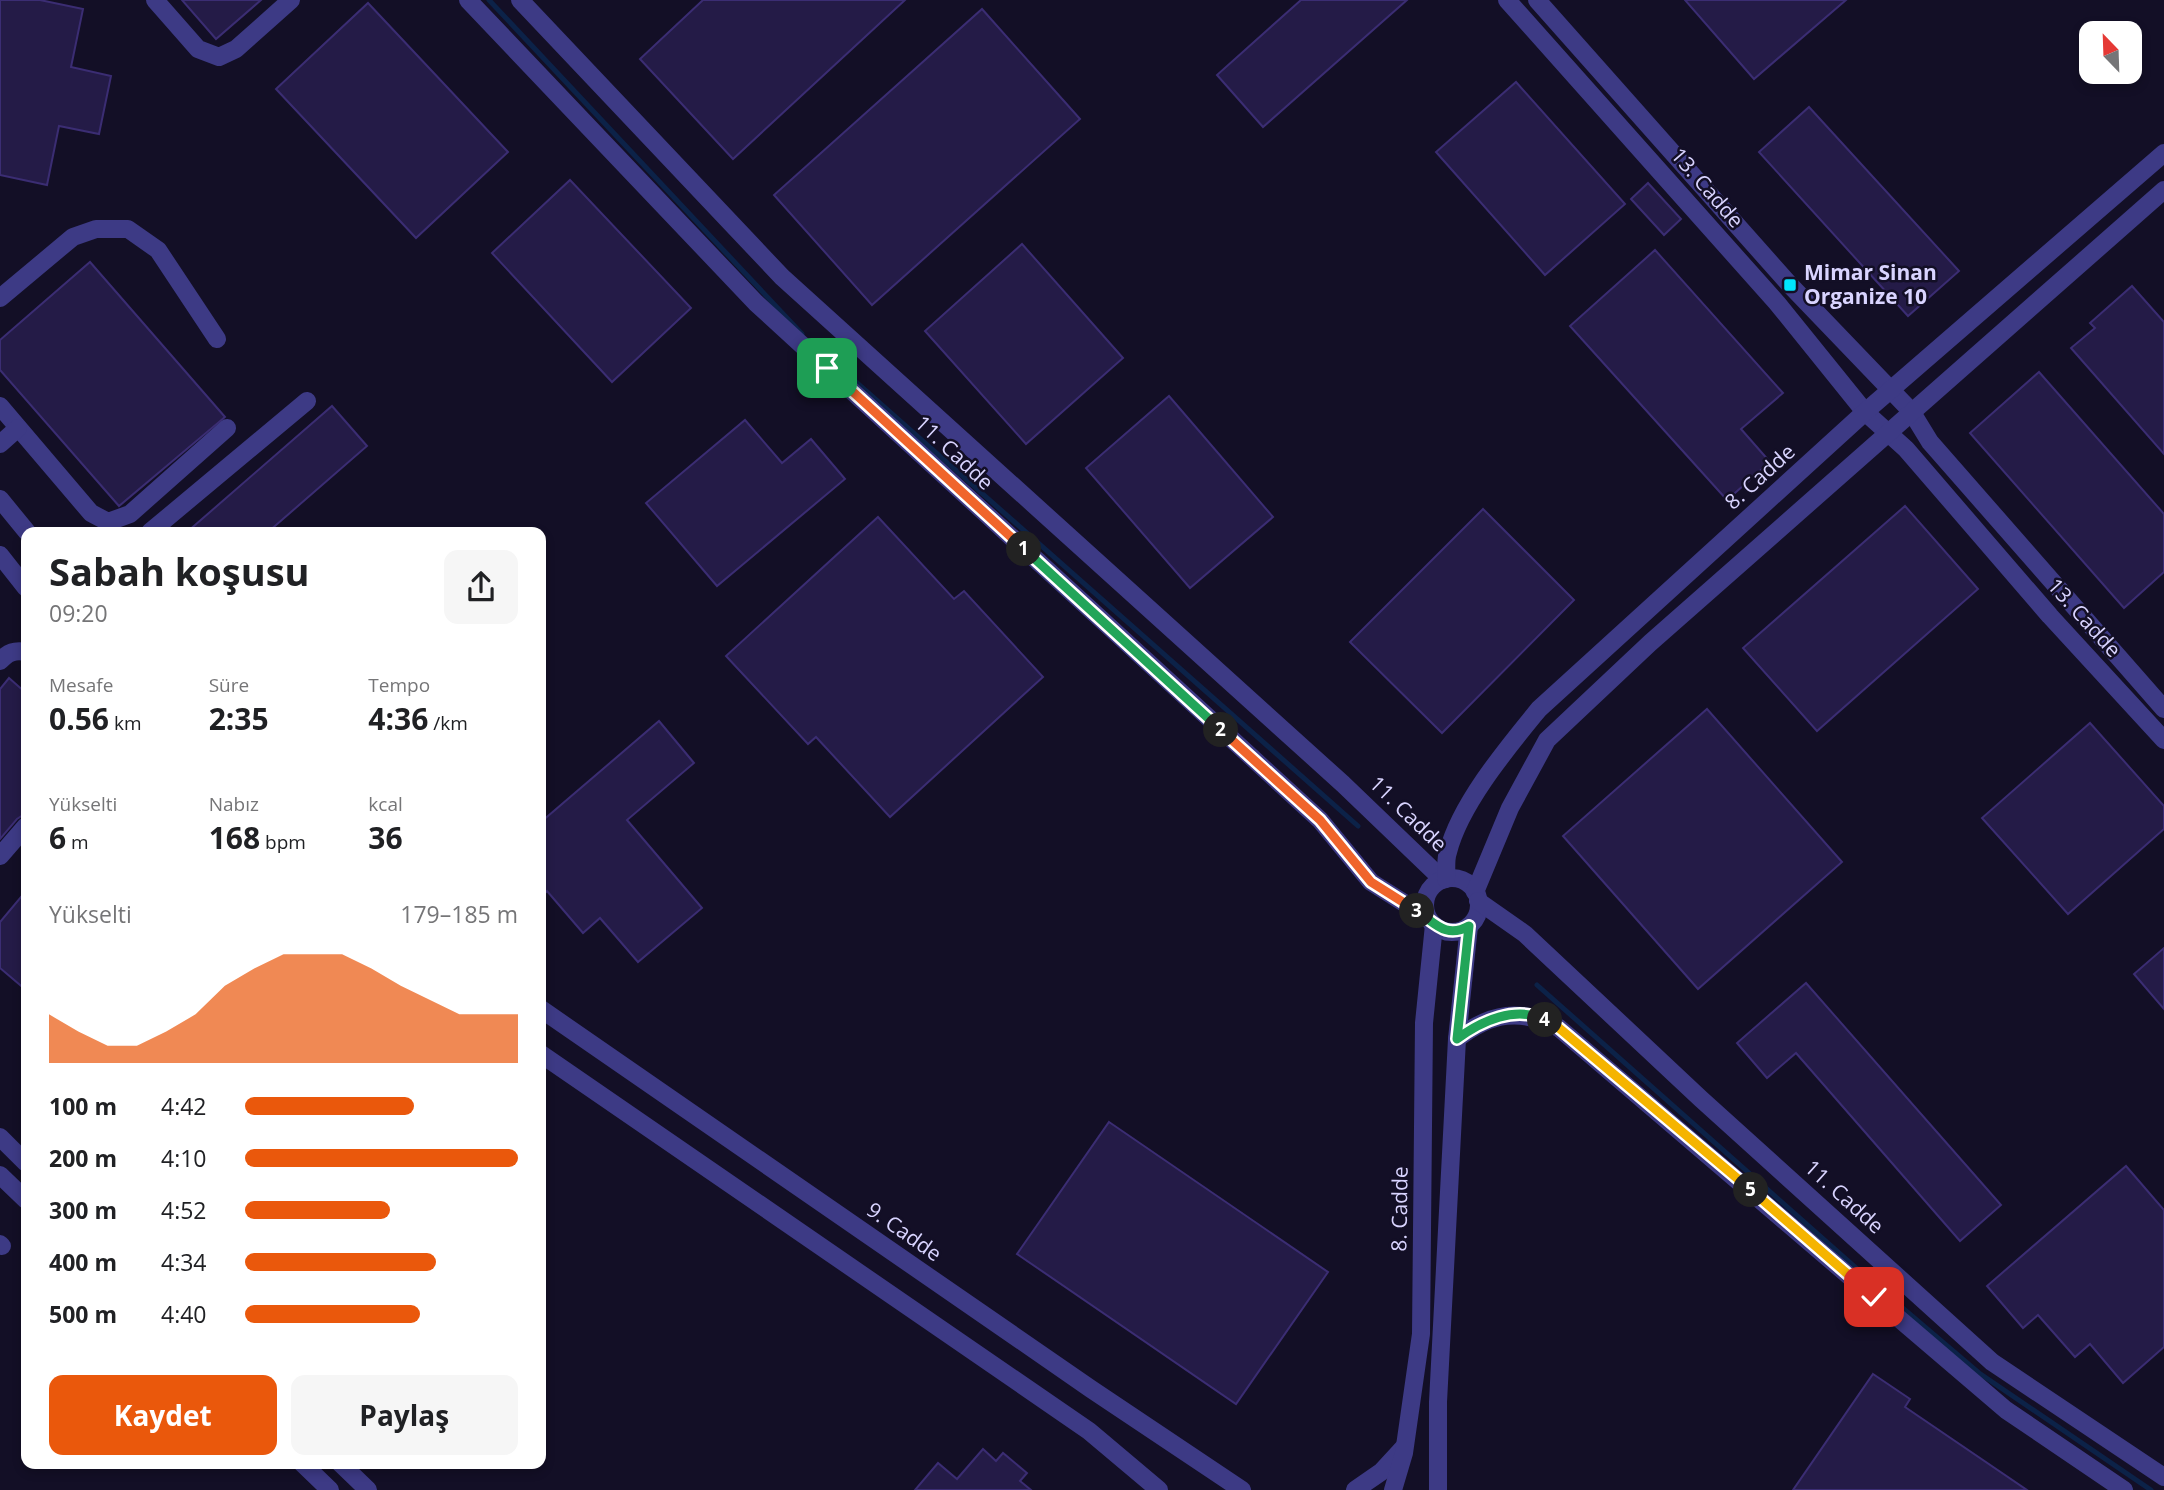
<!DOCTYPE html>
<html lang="tr">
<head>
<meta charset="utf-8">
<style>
  :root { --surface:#fff; --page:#f6f6f6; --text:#202124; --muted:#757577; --accent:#ea580c }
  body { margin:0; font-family:"Open Sans",sans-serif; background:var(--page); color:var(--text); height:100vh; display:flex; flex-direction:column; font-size:26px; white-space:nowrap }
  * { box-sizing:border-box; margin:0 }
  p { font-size:23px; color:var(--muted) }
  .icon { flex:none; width:38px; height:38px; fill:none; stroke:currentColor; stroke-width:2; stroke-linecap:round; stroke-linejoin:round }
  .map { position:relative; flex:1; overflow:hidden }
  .drawer { position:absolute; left:21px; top:527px; width:525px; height:942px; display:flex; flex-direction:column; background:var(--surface); border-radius:14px; box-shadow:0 4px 10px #0003 }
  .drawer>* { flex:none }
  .needle { width:46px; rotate:337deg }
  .buttons { position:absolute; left:2079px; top:21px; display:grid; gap:14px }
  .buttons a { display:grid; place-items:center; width:63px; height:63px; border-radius:14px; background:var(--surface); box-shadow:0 4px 10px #0003; font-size:35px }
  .pin { position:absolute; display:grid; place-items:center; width:60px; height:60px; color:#fff; margin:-30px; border-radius:14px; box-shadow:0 4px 10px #0006 }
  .km { position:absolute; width:35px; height:35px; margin:-18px; border-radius:50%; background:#222; color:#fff; font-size:19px; line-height:35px; text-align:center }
  .round { display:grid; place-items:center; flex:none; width:74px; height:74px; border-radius:14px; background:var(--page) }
  .head { display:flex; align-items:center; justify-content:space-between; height:119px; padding:0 28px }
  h1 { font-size:38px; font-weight:700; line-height:52px }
  .metrics { display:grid; grid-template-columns:repeat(3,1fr); gap:10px; height:119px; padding:7px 28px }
  .metrics div { display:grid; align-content:center }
  .metrics b { font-size:30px; font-weight:700 }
  .metrics small { font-size:19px; font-weight:400 }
  .metrics p { font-size:19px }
  .chart { height:196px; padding:14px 28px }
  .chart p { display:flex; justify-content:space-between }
  .chart svg { width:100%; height:126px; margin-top:7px; fill:var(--accent); opacity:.7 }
  .button { display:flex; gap:14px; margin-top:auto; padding:14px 28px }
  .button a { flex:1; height:80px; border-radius:14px; background:var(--accent); color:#fff; font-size:28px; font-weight:700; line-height:80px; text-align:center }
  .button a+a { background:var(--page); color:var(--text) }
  ul { padding:0 28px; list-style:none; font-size:23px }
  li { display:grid; grid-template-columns:112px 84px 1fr; align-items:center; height:52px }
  li i { height:18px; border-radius:9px; background:var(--accent) }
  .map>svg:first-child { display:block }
</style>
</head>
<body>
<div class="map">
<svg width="2164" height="1490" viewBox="0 0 2164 1490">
  <rect width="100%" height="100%" fill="#130f26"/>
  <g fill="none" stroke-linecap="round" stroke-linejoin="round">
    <g stroke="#0c2248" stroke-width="5">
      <polyline points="489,0 802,334"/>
      <polyline points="820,350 1358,826"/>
      <polyline points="1537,985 1864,1275 1979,1373 2151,1490"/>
    </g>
  </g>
  <g fill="#241b47" stroke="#3b2d73" stroke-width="2">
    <polygon points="0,0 40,0 83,9 71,67 111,76 99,134 59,126 47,185 0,175"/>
    <polygon points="182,0 261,0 216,39"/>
    <polygon points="703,0 905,0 733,159 640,59"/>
    <polygon points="1301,0 1407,0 1263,127 1217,75"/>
    <polygon points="1685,0 1846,0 1754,79"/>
    <polygon points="368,3 508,152 416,238 276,89"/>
    <polygon points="982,9 1080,119 872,305 774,195"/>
    <polygon points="1516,82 1625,204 1545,275 1436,152"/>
    <polygon points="1809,107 1959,271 1908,316 1759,152"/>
    <polygon points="570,180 691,308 612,382 492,253"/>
    <polygon points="1648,183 1681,219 1664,235 1631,199"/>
    <polygon points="1022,244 1123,358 1026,444 925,331"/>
    <polygon points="1655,250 1783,393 1741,429 1770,462 1727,500 1570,326"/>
    <polygon points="90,262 225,417 119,506 0,370 0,340"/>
    <polygon points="2132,286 2164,322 2164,454 2071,348 2095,328 2090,323"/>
    <polygon points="2039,372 2164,514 2164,572 2124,608 1970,433"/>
    <polygon points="1169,396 1273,517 1190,588 1086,468"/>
    <polygon points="332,406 367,446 268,532 187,532"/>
    <polygon points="745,420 782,463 811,439 845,479 717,586 646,503"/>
    <polygon points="1905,506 1978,589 1817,731 1743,648"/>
    <polygon points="1483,509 1574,600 1442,733 1350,642"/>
    <polygon points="878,517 954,599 964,591 1043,677 890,817 816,737 808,744 726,656"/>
    <polygon points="9,678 26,693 26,813 17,819 0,839 0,689"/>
    <polygon points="1707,709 1842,862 1698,989 1563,836"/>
    <polygon points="659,721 694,763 627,820 702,908 638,962 600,918 583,933 547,891 541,897 541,822"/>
    <polygon points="2090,723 2164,806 2164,829 2068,914 1982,818"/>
    <polygon points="26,891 26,990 0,968 0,922"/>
    <polygon points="2164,948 2164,1009 2134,974"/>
    <polygon points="1806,983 2001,1205 1960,1241 1796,1053 1767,1078 1737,1043"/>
    <polygon points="1109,1122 1328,1272 1236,1404 1017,1254"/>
    <polygon points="2126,1166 2164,1210 2164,1347 2123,1383 2090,1344 2075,1357 2038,1315 2023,1328 1987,1286"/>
    <polygon points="1873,1374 1910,1399 1905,1407 2027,1490 1793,1490"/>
    <polygon points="983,1449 996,1461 1003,1453 1027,1473 1020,1481 1031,1490 915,1490 938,1463 957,1479"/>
  </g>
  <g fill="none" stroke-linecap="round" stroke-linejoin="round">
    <g stroke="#3d3a85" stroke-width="18">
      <polyline points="155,0 198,49 219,57 236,49 291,0"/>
      <polyline points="468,0 756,303 1320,820 1371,882 1428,918"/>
      <polyline points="520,0 782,277 1343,784 1443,880"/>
      <polyline points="1507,0 1777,303 1865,412 1906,449 2050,616 2164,740"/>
      <polyline points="1537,0 1790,285 1911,411 1930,442 2164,709"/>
      <polyline points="0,298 73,237 96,229 128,229 158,250 217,339"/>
      <polyline points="0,406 91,513 108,522 130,514 227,428"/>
      <polyline points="0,444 18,428"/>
      <polyline points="0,499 27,532"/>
      <polyline points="150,532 307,401"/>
      <polyline points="0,555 26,588"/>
      <path d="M0,661C8,652 15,650 26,652"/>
      <polyline points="0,856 26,826"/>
      <circle cx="1452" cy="905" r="27"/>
      <path d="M1446,879C1447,871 1445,860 1448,852C1460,804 1508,747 1539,709L1865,412L2164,153"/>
      <polyline points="1475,892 1510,808 1547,740 1650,643 2164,190"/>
      <polyline points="1478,901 1525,934 1701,1099 1992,1362 2164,1477"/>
      <polyline points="541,1009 1091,1389 1242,1490"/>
      <path d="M1457,1039C1491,1012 1521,1008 1559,1028L2006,1410L2124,1490"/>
      <polyline points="541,1054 1089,1431 1159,1490"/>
      <polyline points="0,1137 26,1163"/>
      <polyline points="0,1175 26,1200"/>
      <polyline points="0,1244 2,1246"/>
      <polyline points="302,1463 330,1490"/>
      <polyline points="340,1463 368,1490"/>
      <polyline points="1355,1490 1381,1472 1404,1447"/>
      <polyline points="1393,1490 1404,1453 1421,1334 1424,1023 1434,925"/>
      <polyline points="1438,1490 1438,1402 1457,1039 1469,926"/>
    </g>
  </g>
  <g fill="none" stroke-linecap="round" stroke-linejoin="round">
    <g stroke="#fff" stroke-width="14">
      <polyline id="split-1" points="827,368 1024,549"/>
    </g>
    <g stroke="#fff" stroke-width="14">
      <polyline id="split-2" points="1024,549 1221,730"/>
    </g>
    <g stroke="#fff" stroke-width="14">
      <polyline id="split-3" points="1221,730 1320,820 1371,882 1417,911"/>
    </g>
    <g stroke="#fff" stroke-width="14">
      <path id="split-4" d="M1417,911C1435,923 1446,939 1469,926L1457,1039C1481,1021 1516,1005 1545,1020"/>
    </g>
    <g stroke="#fff" stroke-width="14">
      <polyline id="split-5" points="1545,1020 1559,1028 1751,1190"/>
    </g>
    <g stroke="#fff" stroke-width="14">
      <polyline id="split-6" points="1751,1190 1874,1297"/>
    </g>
    <use href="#split-1" stroke="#f0652b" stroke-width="9"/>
    <use href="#split-2" stroke="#22a559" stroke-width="9"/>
    <use href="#split-3" stroke="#f0652b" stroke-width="9"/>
    <use href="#split-4" stroke="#22a559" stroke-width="9"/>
    <use href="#split-5" stroke="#f5b400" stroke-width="9"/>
    <use href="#split-6" stroke="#f5b400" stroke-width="9"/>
  </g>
  <rect fill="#00e5ff" stroke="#130f26" stroke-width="2.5" x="1783" y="278" width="14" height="14" rx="3.5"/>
  <g text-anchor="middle" stroke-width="5" stroke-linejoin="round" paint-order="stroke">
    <g font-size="21" fill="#d9d4ff" stroke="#130f26">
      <text transform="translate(1707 188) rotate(49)" y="7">13. Cadde</text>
      <text transform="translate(954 453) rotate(43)" y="7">11. Cadde</text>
      <text transform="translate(1760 477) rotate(-42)" y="7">8. Cadde</text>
      <text transform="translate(2084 618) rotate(48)" y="7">13. Cadde</text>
      <text transform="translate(1408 814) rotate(44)" y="7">11. Cadde</text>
      <text transform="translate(1844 1197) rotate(42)" y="7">11. Cadde</text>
      <text transform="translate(1400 1209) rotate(-89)" y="7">8. Cadde</text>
      <text transform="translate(904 1232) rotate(35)" y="7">9. Cadde</text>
    </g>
    <g font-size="21" font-weight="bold" fill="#d9d4ff" stroke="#130f26" text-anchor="start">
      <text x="1804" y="280">Mimar Sinan<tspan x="1804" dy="24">Organize 10</tspan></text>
    </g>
  </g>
</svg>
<div class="buttons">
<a><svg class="needle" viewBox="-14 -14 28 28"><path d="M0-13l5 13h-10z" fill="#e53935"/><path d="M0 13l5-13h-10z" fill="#757577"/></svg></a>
</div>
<div class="pin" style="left:827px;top:368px;background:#1e9e55"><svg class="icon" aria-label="arrive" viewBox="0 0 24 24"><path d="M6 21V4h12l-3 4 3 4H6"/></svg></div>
<div class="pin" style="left:1874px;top:1297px;background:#d93025"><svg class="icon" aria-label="check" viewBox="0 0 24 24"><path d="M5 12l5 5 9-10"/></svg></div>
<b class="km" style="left:1024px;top:549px">1</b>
<b class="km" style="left:1221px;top:730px">2</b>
<b class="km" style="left:1417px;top:911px">3</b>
<b class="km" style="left:1545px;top:1020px">4</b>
<b class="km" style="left:1751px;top:1190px">5</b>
<section class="drawer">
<div class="head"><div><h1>Sabah koşusu</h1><p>09:20</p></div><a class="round"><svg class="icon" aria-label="share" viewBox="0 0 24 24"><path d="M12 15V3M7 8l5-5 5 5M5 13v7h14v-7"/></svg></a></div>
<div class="metrics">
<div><p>Mesafe</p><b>0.56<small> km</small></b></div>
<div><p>Süre</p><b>2:35</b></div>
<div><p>Tempo</p><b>4:36<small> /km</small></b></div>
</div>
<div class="metrics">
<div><p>Yükselti</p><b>6<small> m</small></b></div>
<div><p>Nabız</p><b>168<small> bpm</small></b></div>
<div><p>kcal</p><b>36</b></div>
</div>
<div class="chart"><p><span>Yükselti</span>179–185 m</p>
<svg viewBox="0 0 160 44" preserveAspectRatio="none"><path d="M0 44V27L10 33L20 38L30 38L40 33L50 27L60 17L70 11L80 6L90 6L100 6L110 11L120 17L130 22L140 27L150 27L160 27V44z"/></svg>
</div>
<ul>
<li><b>100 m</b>4:42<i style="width:62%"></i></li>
<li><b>200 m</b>4:10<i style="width:100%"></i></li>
<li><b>300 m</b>4:52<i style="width:53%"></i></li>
<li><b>400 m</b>4:34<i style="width:70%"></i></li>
<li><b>500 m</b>4:40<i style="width:64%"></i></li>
</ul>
<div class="button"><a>Kaydet</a><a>Paylaş</a></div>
</section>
</div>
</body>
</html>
